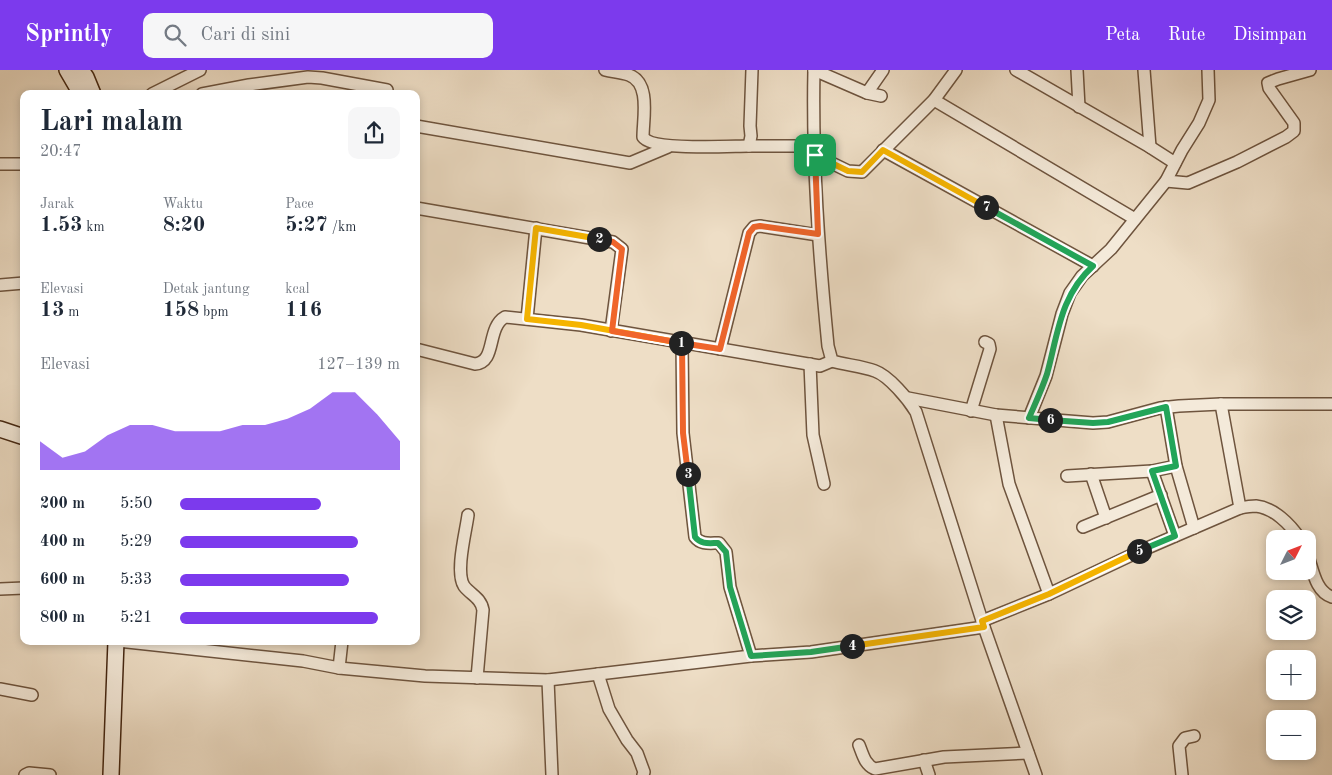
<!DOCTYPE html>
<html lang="id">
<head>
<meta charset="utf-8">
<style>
  :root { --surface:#fff; --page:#f6f6f7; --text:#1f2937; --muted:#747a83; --accent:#7c3aed }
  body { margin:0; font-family:"Old Standard TT",serif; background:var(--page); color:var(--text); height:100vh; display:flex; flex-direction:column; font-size:19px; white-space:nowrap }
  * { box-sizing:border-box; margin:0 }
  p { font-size:16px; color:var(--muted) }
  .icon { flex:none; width:28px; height:28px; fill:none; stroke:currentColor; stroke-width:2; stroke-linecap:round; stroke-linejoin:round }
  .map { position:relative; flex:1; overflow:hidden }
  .side { position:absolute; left:20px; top:20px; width:400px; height:555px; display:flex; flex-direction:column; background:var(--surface); border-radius:10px; box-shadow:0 2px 8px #0003 }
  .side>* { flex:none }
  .needle { width:32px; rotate:48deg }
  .buttons { position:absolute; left:1266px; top:460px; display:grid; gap:10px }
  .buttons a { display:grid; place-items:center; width:50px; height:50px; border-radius:10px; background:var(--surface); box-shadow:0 2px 8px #0003; font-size:25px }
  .pin { position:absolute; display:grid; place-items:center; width:42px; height:42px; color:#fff; margin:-21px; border-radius:10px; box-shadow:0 2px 8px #0006 }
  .km { position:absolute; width:25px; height:25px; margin:-12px; border-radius:50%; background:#222; color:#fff; font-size:14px; line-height:25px; text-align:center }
  .round { display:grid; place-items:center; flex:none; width:52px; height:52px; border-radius:10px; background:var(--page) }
  .headline { display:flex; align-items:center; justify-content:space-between; height:85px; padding:0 20px }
  h1 { font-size:28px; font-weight:600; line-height:38px }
  .stats { display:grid; grid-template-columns:repeat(3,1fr); gap:8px; height:85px; padding:5px 20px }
  .stats div { display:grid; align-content:center }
  .stats b { font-size:21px; font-weight:600 }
  .stats small { font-size:14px; font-weight:400 }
  .stats p { font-size:14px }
  .chart { height:140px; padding:10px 20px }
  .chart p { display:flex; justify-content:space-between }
  .chart svg { width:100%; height:90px; margin-top:5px; fill:var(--accent); opacity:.7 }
  ul { padding:0 20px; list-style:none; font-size:16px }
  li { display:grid; grid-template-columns:80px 60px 1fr; align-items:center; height:38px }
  li i { height:12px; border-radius:6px; background:var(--accent) }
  header { display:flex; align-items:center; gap:30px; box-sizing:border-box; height:70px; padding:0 25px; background:var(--accent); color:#fff }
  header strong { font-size:24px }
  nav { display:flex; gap:28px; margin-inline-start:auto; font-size:18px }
  .search { width:350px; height:45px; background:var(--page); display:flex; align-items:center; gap:12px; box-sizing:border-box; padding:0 18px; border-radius:10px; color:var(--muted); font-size:19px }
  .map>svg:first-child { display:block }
</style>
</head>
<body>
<header>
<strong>Sprintly</strong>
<div class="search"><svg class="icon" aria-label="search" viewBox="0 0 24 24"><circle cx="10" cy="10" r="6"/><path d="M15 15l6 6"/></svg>Cari di sini</div>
<nav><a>Peta</a><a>Rute</a><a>Disimpan</a></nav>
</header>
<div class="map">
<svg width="1332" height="705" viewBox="0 0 1332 705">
  <rect width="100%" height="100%" fill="#eedec6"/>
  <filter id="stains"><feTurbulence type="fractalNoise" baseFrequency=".004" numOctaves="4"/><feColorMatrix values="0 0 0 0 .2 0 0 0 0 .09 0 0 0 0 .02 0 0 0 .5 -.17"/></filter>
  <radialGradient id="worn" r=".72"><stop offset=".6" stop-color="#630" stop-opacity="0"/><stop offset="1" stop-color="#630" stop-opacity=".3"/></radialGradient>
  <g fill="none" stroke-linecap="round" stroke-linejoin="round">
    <g stroke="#6e543e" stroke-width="14">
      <g id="minor">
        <path d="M605,0C613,2 621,2 629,5C651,13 643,48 643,67C652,81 730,76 749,76"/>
        <polyline points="752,0 750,56 751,66 749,76 815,76"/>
        <path d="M814,0C812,92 819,184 828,276L832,291C846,295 862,296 875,301C889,306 908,329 916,342L984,557L1036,705"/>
        <polyline points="814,0 867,23"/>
        <polyline points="1016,0 1150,77 1175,93"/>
        <polyline points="1077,0 1079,37"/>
        <polyline points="1144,0 1150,77"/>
        <polyline points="152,24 200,0"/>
        <polyline points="202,24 249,15 308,7 322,8 387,20"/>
        <polyline points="881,26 867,23 883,0"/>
        <polyline points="934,30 1135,149"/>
        <polyline points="416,56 630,93 668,77"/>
        <polyline points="883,80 1093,196"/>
        <polyline points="815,85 848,101 862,102 934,30 956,0"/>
        <polyline points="0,94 24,94"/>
        <polyline points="1166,111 1188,113 1237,92 1286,67 1294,61 1294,53 1269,18 1268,13 1278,9 1310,0"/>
        <polyline points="416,138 613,172 622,179 611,261"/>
        <polyline points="0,215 24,213"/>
        <polyline points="527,249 536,158"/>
        <path d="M682,273L683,363L695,467C701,475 710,473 719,473L726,482L730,517L751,586"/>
        <path d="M416,279L475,294C497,292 486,258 505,247L581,255L820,296L832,291"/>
        <polyline points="720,279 749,163 754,157 760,156 818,165"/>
        <polyline points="810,294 813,365 824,414"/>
        <polyline points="908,328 996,345 1093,353 1108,352 1160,338 1179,336 1221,334 1332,334"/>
        <polyline points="1221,334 1240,438"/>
        <polyline points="1166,337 1176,396 1194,458"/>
        <polyline points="971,341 990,279 989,274 985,272"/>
        <polyline points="996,345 1009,414 1049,524"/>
        <polyline points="1029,348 1046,306 1062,244 1070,223 1082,206 1111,179 1166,111 1182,80 1199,53 1209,30 1208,0"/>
        <polyline points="1152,401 1175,466"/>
        <polyline points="1091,404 1106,448"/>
        <polyline points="1067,406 1152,401 1176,396"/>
        <path d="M468,445C466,461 455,502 464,516C471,525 481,528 483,540L477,608"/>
        <polyline points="1083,457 1161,425"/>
        <path d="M1308,486C1313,501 1316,522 1332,527"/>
        <polyline points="0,519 24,518"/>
        <path d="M982,551L1049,524L1138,482L1240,438C1245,437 1251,436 1256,436C1274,438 1290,454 1300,469"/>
        <polyline points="118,571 303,591 339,598 425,606 548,610 751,586 811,582 984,557"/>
        <polyline points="339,598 342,571"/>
        <polyline points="598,604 609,639 627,670 637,683 644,702 643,705"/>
        <polyline points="548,610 552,705"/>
        <polyline points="0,619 32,625"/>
        <path d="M859,675C863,685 865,695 875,699L944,687L1028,683"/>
        <polyline points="924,690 929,705"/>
        <polyline points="25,705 29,703 50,705"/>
        <polyline points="1182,705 1179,676 1185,668 1194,666"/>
      </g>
    </g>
    <g stroke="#442611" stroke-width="18">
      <g id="secondary">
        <polyline points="67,0 81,24"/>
        <polyline points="81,0 86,7 93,24"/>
        <polyline points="0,359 24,367"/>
        <polyline points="111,705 116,571"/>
      </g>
    </g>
    <use href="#minor" stroke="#f4eada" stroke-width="11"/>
    <use href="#secondary" stroke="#f4eada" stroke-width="15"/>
  </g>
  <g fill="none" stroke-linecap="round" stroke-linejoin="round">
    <g stroke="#fff" stroke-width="10">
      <polyline id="split-1" points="681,273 720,279 749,163 754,157 760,156 818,164 815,85"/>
    </g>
    <g stroke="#fff" stroke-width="10">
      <polyline id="split-2" points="599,169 536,158 527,249 581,255 681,273"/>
    </g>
    <g stroke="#fff" stroke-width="10">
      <polyline id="split-3" points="599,169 613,172 622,179 612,261 682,273 683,363 688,404"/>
    </g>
    <g stroke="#fff" stroke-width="10">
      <path id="split-4" d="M688,404L695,467C701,475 710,473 718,473L726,482L730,517L751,586L811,582L852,576"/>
    </g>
    <g stroke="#fff" stroke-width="10">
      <polyline id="split-5" points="852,576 984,557 982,551 1049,524 1139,481"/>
    </g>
    <g stroke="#fff" stroke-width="10">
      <polyline id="split-6" points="1050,350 1093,353 1108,352 1166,337 1176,396 1152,401 1175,466 1139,481"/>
    </g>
    <g stroke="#fff" stroke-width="10">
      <path id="split-7" d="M986,137L1093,196C1060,226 1058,264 1047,304C1042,319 1035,334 1029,348L1050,350"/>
    </g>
    <g stroke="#fff" stroke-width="10">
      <polyline id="split-8" points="815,85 848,101 862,102 883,80 986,137"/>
    </g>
    <use href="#split-1" stroke="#f0652b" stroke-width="6"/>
    <use href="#split-2" stroke="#f5b400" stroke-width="6"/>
    <use href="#split-3" stroke="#f0652b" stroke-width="6"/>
    <use href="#split-4" stroke="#22a559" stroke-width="6"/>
    <use href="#split-5" stroke="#f5b400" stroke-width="6"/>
    <use href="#split-6" stroke="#22a559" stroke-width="6"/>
    <use href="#split-7" stroke="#22a559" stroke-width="6"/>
    <use href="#split-8" stroke="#f5b400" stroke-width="6"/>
  </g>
  <rect width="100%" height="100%" filter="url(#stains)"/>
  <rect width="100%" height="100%" fill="url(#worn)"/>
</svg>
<div class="buttons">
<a><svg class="needle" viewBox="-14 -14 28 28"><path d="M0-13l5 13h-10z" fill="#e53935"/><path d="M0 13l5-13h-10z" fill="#747a83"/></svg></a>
<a><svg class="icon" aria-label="layers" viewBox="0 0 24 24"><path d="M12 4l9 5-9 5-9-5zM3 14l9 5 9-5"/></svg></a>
<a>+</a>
<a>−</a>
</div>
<div class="pin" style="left:815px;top:85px;background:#1e9e55"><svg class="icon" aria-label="arrive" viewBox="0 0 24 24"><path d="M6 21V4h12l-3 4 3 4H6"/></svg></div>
<b class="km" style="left:681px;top:273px">1</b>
<b class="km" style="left:599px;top:169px">2</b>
<b class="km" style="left:688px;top:404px">3</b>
<b class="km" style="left:852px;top:576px">4</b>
<b class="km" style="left:1139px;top:481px">5</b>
<b class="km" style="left:1050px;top:350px">6</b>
<b class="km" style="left:986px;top:137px">7</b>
<section class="side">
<div class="headline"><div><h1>Lari malam</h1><p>20:47</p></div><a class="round"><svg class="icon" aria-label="share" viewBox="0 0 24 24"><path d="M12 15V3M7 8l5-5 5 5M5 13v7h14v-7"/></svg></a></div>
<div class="stats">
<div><p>Jarak</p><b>1.53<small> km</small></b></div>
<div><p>Waktu</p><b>8:20</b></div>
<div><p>Pace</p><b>5:27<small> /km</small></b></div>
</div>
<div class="stats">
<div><p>Elevasi</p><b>13<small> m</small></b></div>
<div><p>Detak jantung</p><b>158<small> bpm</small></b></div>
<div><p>kcal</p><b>116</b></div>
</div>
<div class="chart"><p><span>Elevasi</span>127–139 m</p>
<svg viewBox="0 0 160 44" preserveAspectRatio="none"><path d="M0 44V30L10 38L20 35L30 27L40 22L50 22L60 25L70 25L80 25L90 22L100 22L110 19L120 14L130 6L140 6L150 17L160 30V44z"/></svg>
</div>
<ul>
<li><b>200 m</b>5:50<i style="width:64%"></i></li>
<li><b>400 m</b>5:29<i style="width:81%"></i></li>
<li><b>600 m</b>5:33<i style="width:77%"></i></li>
<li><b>800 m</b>5:21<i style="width:90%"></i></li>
</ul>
</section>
</div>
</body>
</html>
